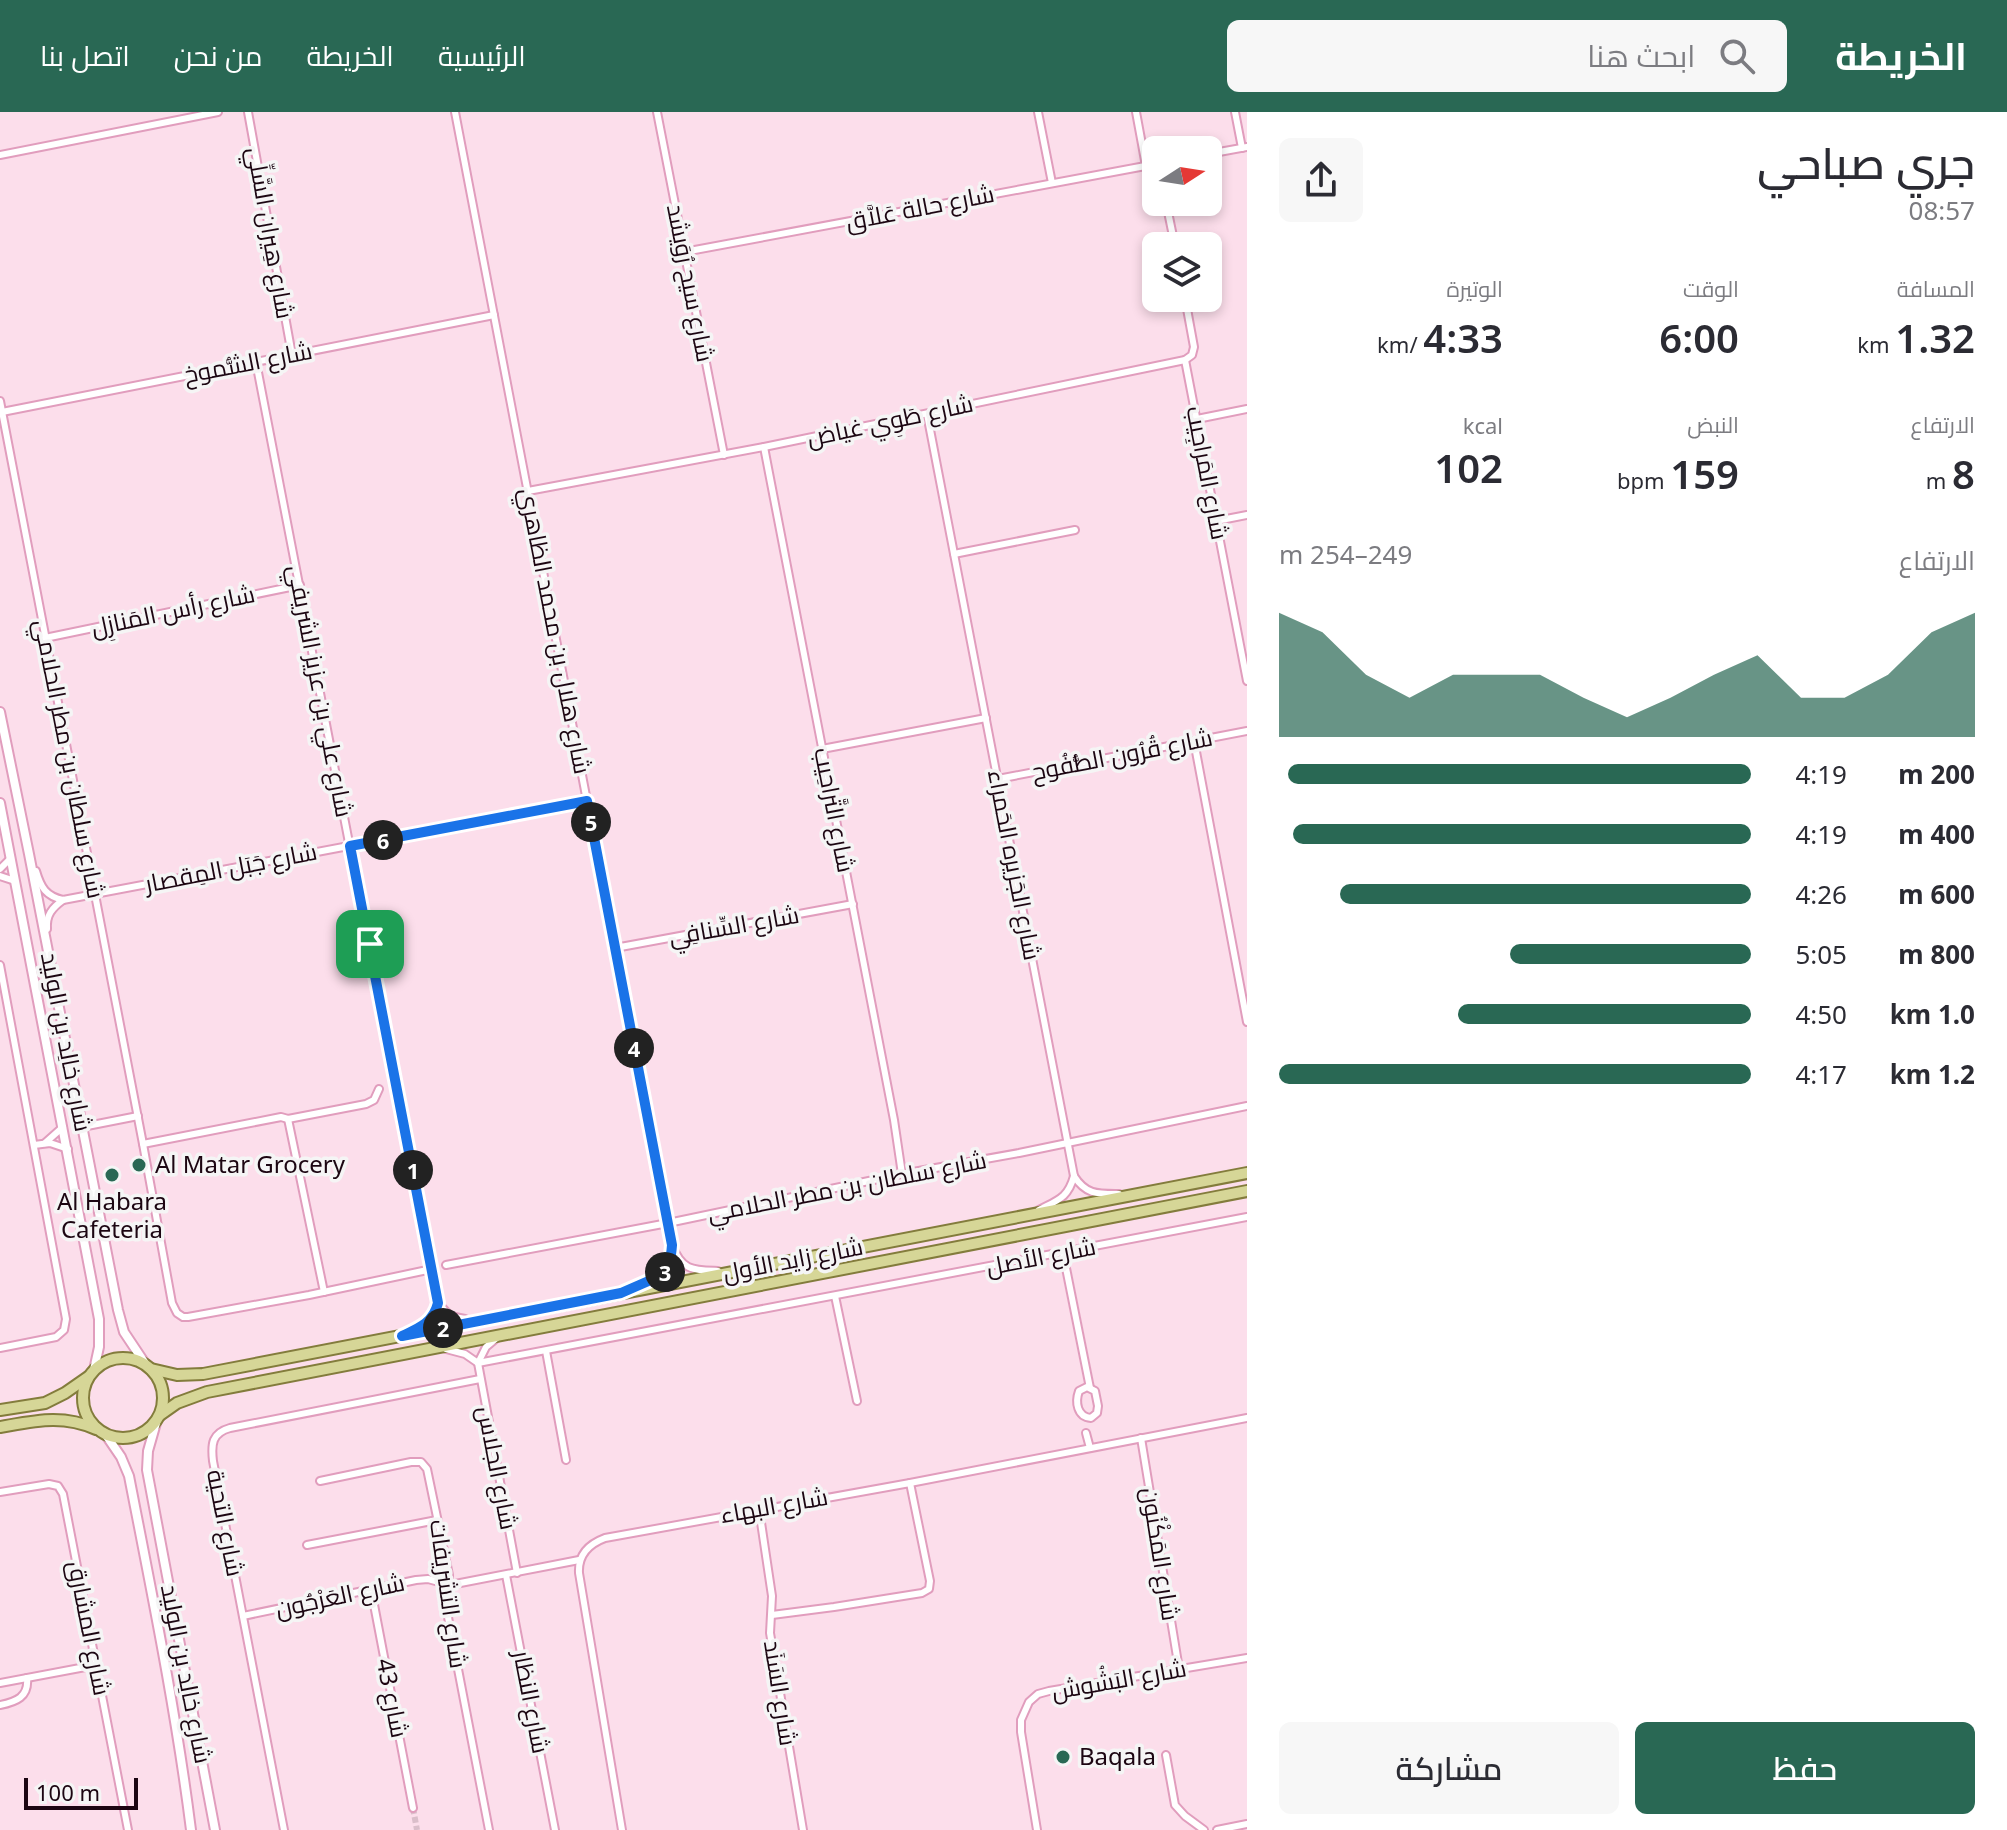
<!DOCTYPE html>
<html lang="ar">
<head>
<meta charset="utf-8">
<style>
  :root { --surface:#fff; --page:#f7f7f7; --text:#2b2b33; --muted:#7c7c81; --accent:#296854 }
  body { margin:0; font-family:"Noto Sans",Cairo,sans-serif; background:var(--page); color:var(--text); direction:rtl; height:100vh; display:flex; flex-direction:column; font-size:30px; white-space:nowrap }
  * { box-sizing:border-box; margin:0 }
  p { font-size:26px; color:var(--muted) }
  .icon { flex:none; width:44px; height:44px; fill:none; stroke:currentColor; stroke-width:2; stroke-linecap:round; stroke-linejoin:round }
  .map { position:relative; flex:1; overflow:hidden; direction:ltr }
  .sheet { display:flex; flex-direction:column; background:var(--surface); width:760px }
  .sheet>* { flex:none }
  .needle { width:52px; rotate:78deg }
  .controls { position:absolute; left:1142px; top:24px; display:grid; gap:16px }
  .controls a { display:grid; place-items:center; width:80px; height:80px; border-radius:12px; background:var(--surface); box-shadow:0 4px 12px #0003; font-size:40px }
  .scale { position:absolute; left:24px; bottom:20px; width:114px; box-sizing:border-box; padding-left:8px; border:4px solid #1c0612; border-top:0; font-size:22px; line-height:28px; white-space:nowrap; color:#1c0612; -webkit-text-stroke:6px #f5f5f5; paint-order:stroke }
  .pin { position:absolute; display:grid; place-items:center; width:68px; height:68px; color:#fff; margin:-34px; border-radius:16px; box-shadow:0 4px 12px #0006 }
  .km { position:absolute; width:40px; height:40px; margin:-20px; border-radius:50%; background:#222; color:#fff; font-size:22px; line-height:40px; text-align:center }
  .round { display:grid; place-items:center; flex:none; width:84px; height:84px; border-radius:12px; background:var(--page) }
  .headline { display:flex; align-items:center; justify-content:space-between; height:136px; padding:0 32px }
  h1 { font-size:44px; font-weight:600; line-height:60px }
  .stats { display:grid; grid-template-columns:repeat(3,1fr); gap:12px; height:136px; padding:8px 32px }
  .stats div { display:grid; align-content:center }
  .stats b { font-size:40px; font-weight:600 }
  .stats small { font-size:22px; font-weight:400 }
  .stats p { font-size:22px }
  .chart { height:224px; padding:16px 32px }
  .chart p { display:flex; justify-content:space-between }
  .chart svg { width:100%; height:144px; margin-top:8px; fill:var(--accent); opacity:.7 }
  .button { display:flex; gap:16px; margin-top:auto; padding:16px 32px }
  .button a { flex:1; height:92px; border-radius:12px; background:var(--accent); color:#fff; font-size:32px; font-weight:600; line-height:92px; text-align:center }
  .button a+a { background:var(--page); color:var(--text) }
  ul { padding:0 32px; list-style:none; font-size:26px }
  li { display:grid; grid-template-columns:128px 96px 1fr; align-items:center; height:60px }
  li i { height:20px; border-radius:10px; background:var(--accent) }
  header { display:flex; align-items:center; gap:48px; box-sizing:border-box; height:112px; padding:0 40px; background:var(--accent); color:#fff }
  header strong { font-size:38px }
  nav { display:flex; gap:44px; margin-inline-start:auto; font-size:28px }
  .search { width:560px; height:72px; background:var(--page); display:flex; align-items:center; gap:20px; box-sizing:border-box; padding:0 28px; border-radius:12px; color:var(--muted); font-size:30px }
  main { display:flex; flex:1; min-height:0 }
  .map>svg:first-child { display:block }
</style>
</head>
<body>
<header>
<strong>الخريطة</strong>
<div class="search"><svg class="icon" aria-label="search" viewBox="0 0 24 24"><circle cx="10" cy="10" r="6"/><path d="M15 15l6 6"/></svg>ابحث هنا</div>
<nav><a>الرئيسية</a><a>الخريطة</a><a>من نحن</a><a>اتصل بنا</a></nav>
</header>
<main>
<section class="sheet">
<div class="headline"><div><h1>جري صباحي</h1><p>08:57</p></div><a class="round"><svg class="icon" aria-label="share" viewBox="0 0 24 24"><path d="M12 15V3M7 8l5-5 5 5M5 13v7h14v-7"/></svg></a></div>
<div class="stats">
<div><p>المسافة</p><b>1.32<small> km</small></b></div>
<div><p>الوقت</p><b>6:00</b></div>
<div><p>الوتيرة</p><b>4:33<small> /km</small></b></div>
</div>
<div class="stats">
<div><p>الارتفاع</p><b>8<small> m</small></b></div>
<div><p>النبض</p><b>159<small> bpm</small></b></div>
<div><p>kcal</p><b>102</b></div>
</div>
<div class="chart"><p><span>الارتفاع</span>249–254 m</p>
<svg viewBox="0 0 160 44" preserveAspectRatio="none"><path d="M0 44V6L10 12L20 25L30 32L40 25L50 25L60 25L70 32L80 38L90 32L100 25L110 19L120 32L130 32L140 25L150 12L160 6V44z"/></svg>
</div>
<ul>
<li><b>200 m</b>4:19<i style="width:98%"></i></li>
<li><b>400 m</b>4:19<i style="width:97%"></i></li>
<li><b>600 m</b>4:26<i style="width:87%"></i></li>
<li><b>800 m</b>5:05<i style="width:51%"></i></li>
<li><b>1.0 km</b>4:50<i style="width:62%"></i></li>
<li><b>1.2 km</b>4:17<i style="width:100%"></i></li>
</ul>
<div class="button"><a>حفظ</a><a>مشاركة</a></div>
</section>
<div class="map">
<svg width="1247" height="1718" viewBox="0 0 1247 1718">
  <rect width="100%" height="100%" fill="#fcdeeb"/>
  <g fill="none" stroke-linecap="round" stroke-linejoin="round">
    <polyline stroke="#dabeca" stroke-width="6" stroke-dasharray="6 3" stroke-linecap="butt" points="413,1696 417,1718"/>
    <g stroke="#e19dbd" stroke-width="10">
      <g id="minor">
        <polyline points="248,0 292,243"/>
        <path d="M455,0L672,1133C682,1159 693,1158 718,1159"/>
        <polyline points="657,0 724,343"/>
        <polyline points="1038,0 1052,71"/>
        <polyline points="1136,0 1146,54"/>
        <polyline points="1235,0 1242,36"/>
        <polyline points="1208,42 1247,35"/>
        <polyline points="0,43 218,0"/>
        <polyline points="1166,90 1175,134"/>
        <polyline points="684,140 1156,52"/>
        <polyline points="1185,248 1247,569"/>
        <polyline points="256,250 438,1191 450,1204 465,1207"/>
        <polyline points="0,289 143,1032 172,1191 177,1201 183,1205 188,1205 309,1183 432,1157"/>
        <polyline points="2,300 494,203"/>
        <path d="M927,302L1074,1064C1086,1083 1098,1082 1119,1082"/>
        <polyline points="1197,307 1247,297"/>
        <polyline points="764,335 894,1008 902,1062"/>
        <polyline points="528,379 764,335 1185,248 1192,243 1194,235 1185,186"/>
        <polyline points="1216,409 1247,403"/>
        <polyline points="954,442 1075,418"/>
        <polyline points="45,526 300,473"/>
        <polyline points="1194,629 1247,910"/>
        <polyline points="822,637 986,606"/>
        <polyline points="998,667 1247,619"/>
        <polyline points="0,757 11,746"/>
        <path d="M36,759C41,776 46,784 63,788L587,689"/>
        <polyline points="0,764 15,769"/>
        <path d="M47,817C46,803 52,796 63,788"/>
        <polyline points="615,836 853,792"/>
        <polyline points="0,853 66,1207 64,1218 56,1225 0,1236"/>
        <polyline points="288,1007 324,1180"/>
        <polyline points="82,1015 138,1004"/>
        <polyline points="45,1031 63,1015"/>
        <polyline points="143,1032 281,1005 288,1007 366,992 374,988 379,977"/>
        <polyline points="34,1033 50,1031 68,1037"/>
        <path d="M1039,1098C1058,1088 1068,1086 1074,1064"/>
        <polyline points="1063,1141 1090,1276"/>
        <polyline points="446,1153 668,1111 902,1062 1019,1041 1247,994"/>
        <path d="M637,1175C659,1166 670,1162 672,1137"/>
        <polyline points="835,1184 857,1289"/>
        <path d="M416,1217C429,1212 435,1204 438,1191"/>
        <polyline points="498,1225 486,1235 478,1251 517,1461"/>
        <polyline points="446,1237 465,1242 478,1251"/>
        <polyline points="546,1239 566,1348"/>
        <polyline points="478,1251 1247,1105"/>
        <path d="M1087,1275L1095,1279L1098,1294L1097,1301L1091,1306C1077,1305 1075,1290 1079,1279Z"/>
        <polyline points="1086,1321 1090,1336"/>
        <polyline points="1141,1326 1179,1557"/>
        <polyline points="320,1369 411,1350 421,1350 427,1357 449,1463 447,1500 489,1718"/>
        <polyline points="0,1380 49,1372 58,1374 63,1382 128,1718"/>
        <polyline points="759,1397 772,1484 770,1521 803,1718"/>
        <polyline points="307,1433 437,1408"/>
        <polyline points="506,1463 555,1718"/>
        <polyline points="371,1477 413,1696"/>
        <polyline points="772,1503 834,1495 922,1481 929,1477 930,1469 910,1371"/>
        <polyline points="243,1504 416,1468 428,1467 450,1473 579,1448"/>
        <polyline points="0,1571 96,1553"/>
        <path d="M0,1593C16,1590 29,1585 27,1566"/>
        <polyline points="1166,1643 1175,1693 1185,1704 1204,1718"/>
        <path d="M284,1718L213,1349C211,1332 212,1321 230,1316L480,1267"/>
        <path d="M622,1718L579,1461C578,1443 589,1432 605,1426L910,1371L1247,1306"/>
        <polyline points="1037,1718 1021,1620 1021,1608 1029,1590 1038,1582 1049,1579 1247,1546"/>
        <polyline points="1217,1718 1247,1712"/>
      </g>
    </g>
    <g stroke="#e19dbd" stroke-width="12">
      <g id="tertiary">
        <polyline points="0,600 29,742 118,1198 124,1220 146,1253"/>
        <polyline points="0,691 99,1207 99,1235 94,1258"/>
        <polyline points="156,1311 148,1339 147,1358 215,1718"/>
        <path d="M106,1323L121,1345L129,1364C152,1482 176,1599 191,1718"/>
      </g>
    </g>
    <g stroke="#837c3c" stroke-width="14">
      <g id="primary">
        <circle cx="123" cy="1286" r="40"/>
        <polyline points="151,1257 177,1263 203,1262 1247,1061"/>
        <polyline points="0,1298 45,1291 65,1281 88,1265"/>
        <polyline points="160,1303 177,1291 207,1280 1247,1079"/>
        <path d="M0,1315C35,1309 62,1302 96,1317"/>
      </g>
    </g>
    <use href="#minor" stroke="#fff" stroke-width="6"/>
    <use href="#tertiary" stroke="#fff" stroke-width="8"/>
    <use href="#primary" stroke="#d6d697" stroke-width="10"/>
  </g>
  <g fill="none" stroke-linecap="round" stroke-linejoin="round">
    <g stroke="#fff" stroke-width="16">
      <path id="route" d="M587,689L672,1133C671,1146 670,1155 660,1164L621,1181L402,1224C419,1216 433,1211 438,1191L350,734Z"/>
    </g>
    <use href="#route" stroke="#1a73e8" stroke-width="10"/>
  </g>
  <g fill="#296854" stroke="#f5f5f5" stroke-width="3">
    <circle cx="139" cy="1053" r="8"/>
    <circle cx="112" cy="1063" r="8"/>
    <circle cx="1063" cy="1645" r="8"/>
  </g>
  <g text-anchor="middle" stroke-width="7" stroke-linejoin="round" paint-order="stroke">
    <g font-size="24" fill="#1c0612" stroke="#f5f5f5">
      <text transform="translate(920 96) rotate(-11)" y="8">شارع حالة عَلاَّق</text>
      <text transform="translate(270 121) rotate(80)" y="8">شارع هِيران السَّلِّي</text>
      <text transform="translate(690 171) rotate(79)" y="8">شارع سيح رُوَيشد</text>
      <text transform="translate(248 251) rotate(-11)" y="8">شارع الشُّموخ</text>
      <text transform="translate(890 309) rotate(-12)" y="8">شارع طَوِي غياض</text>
      <text transform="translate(1207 361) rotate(79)" y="8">شارع المَراجِيب</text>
      <text transform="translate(173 499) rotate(-12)" y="8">شارع رأس المَنازِل</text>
      <text transform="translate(555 519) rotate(79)" y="8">شارع هلال بن محمد الظاهري</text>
      <text transform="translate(320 579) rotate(79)" y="8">شارع علي بن عزيز الشريفي</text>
      <text transform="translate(1122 643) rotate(-11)" y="8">شارع قُرُون الطُّفُوح</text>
      <text transform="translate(69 647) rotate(79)" y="8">شارع سلطان بن مطر الحلامي</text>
      <text transform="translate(834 698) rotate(79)" y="8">شارع التَّراحِيب</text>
      <text transform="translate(1014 753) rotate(79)" y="8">شارع الجَزيره الحَمراء</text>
      <text transform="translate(231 756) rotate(-11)" y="8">شارع جَبَل المِقصار</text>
      <text transform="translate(734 814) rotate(-10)" y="8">شارع السِّنافِي</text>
      <text transform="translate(66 930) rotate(79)" y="8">شارع خالِد بن الوليد</text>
      <text transform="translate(847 1075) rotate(-11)" y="8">شارع سلطان بن مطر الحلامي</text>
      <text transform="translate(1041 1145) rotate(-11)" y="8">شارع الأصل</text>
      <text transform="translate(793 1148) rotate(-11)" y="8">شارع زايد الأول</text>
      <text transform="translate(497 1356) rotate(79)" y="8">شارع الجلاس</text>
      <text transform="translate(774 1394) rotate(-10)" y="8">شارع البهاء</text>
      <text transform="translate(225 1411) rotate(79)" y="8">شارع التحية</text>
      <text transform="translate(1160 1442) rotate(81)" y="8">شارع المَكْنُون</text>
      <text transform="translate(448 1482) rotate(82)" y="8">شارع التشريفات</text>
      <text transform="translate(340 1484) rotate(-12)" y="8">شارع العَرْجُون</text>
      <text transform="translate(89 1516) rotate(79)" y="8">شارع المشارق</text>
      <text transform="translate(186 1562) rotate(79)" y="8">شارع خالِد بن الوليد</text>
      <text transform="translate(1119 1568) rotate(-10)" y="8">شارع البَشُوش</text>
      <text transform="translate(780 1581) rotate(81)" y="8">شارع السَنَد</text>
      <text transform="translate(392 1586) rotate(79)" y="8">شارع 43</text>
      <text transform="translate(531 1590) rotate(79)" y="8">شارع النظار</text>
    </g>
    <g font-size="24" fill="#1c0612" stroke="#f5f5f5" text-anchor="start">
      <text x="155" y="1061">Al Matar Grocery</text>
      <text x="112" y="1098" text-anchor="middle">Al Habara<tspan x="112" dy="28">Cafeteria</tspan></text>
      <text x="1079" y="1653">Baqala</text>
    </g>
  </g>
</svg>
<div class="controls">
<a><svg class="needle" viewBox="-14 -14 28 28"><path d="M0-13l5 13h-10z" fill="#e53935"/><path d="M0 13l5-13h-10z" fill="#7c7c81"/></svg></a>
<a><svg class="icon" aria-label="layers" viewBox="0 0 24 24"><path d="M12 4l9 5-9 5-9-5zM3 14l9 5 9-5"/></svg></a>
</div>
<div class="scale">100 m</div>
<div class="pin" style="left:370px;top:832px;background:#1e9e55"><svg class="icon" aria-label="arrive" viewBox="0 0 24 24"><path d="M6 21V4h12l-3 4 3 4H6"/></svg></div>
<b class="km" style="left:413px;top:1058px">1</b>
<b class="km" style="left:443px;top:1216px">2</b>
<b class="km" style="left:665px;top:1160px">3</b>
<b class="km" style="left:634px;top:936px">4</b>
<b class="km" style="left:591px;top:710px">5</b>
<b class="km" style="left:383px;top:728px">6</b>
</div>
</main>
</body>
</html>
